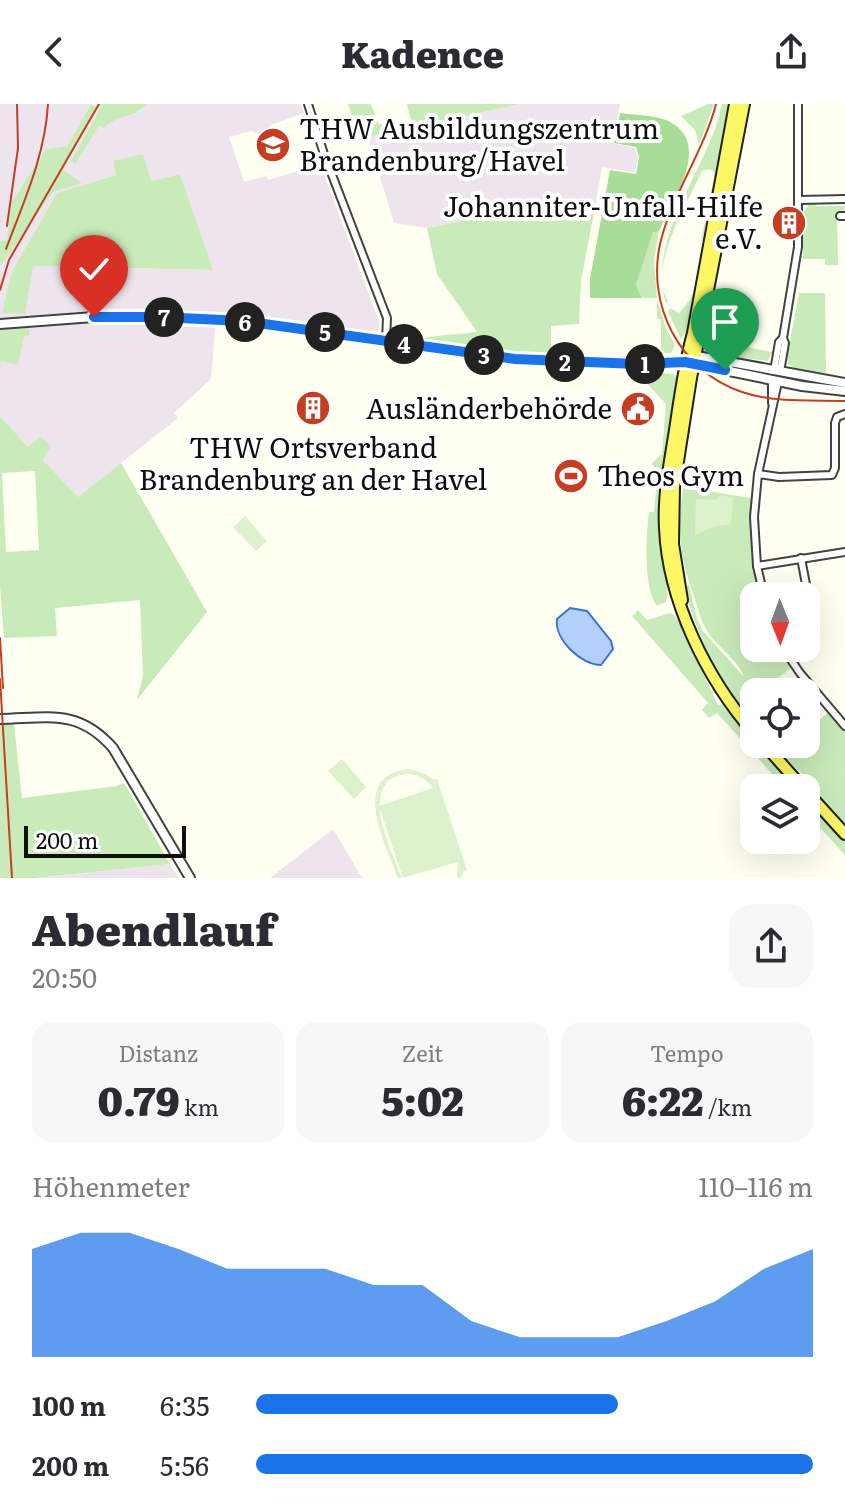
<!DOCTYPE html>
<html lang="de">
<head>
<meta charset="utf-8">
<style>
  :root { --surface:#fff; --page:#f7f7f7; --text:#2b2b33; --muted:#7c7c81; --accent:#1a73e8 }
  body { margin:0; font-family:Literata,serif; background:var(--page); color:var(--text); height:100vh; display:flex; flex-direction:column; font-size:30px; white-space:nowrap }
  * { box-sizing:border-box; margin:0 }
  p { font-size:26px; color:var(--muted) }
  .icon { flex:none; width:44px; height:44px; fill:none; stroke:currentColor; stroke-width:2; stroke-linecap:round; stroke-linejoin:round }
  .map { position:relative; height:774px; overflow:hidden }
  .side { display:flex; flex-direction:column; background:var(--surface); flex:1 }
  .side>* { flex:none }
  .needle { width:52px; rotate:179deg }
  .fabs { position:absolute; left:740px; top:478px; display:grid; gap:16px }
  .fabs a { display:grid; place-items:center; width:80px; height:80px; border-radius:16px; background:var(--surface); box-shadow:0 8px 32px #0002; font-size:40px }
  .scale { position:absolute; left:24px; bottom:20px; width:162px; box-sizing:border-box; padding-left:8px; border:4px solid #0f0f0f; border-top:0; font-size:22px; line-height:28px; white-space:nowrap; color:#0f0f0f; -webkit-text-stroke:6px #fff; paint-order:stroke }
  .pin { position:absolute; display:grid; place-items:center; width:68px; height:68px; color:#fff; margin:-82px -34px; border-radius:50% 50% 50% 0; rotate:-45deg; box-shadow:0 0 8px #0007 }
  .pin .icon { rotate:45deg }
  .km { position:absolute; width:40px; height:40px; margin:-20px; border-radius:50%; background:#222; color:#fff; font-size:22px; line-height:40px; text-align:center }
  .round { display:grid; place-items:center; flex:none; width:84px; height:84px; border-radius:24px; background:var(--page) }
  .overview { display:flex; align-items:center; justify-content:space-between; height:136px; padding:0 32px }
  h1 { font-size:44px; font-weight:800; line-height:60px }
  .stats { display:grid; grid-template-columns:repeat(3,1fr); gap:12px; height:136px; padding:8px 32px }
  .stats div { display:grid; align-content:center; border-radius:20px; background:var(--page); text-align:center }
  .stats b { font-size:40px; font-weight:800 }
  .stats small { font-size:22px; font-weight:400 }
  .stats p { font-size:22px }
  .chart { height:224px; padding:16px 32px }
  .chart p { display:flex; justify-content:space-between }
  .chart svg { width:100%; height:144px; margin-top:8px; fill:var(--accent); opacity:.7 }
  ul { padding:0 32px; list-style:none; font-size:26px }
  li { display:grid; grid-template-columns:128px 96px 1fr; align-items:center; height:60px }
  li i { height:20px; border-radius:10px; background:var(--accent) }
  header { display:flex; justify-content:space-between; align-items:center; height:104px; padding:0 32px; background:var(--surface); font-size:36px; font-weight:800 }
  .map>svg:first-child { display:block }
</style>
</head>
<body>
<header><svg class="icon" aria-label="back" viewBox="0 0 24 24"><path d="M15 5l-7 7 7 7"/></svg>Kadence<svg class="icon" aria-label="share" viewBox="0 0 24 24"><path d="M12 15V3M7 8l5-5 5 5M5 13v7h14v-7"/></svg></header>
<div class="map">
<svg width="845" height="774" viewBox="0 0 845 774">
  <rect width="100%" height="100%" fill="#fffff2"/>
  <g fill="#eee4ed" fill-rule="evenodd">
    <polygon points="0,0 91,0 67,42 46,45 12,97 7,137 0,137"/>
    <path d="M94,0H99L100,5L70,58L74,60L99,22L104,24L113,15L142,6L148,0H300L304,9L271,21L267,29L262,31L251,27L229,33L244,78L266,72L268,76L320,60L380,220L378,226L363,228L216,216L211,275L174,309L178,314L78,393L43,356L50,342L41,332L28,343L0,312V257L7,258L24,231L30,230L28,212L0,215V163L53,88L81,78L63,65L98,5ZM180,70L212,166L33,162L3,208L12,167L57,89L116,71L151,77Z"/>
    <polygon points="520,0 620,0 612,39 635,44 638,53 635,69 602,63 595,103 566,109 563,97 427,124 394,119 368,33"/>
    <polygon points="333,725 362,774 270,774"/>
    <polygon points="170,760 179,774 35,774"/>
  </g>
  <g fill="#c9ebba" fill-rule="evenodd">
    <polygon points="91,0 98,4 63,65 82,79 53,88 0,163 0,137 7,136 12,97 46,45 67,42"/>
    <path d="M99,0H148C136,13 117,11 104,24L99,22L75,60L70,58L100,5Z"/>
    <polygon points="348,0 371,0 379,20 411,17 407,0 520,0 359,35"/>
    <polygon points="708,0 714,0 699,41 695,26 681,12"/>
    <path d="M722,0H730L703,135L701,137L714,73V68L709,65L702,67C688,99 647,162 668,197L666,200C646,129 709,66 722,0Z"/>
    <polygon points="143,50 151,77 180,70 213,166 33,162 25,210 2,209 12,167 57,89 116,71 113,57"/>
    <polygon points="563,97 566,109 595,103 581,177 579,220 551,222 551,248 578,250 570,254 488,249 487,244 482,244 482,248 424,236 427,233 477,228 437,170 427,124"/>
    <polygon points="811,99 816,99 817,102 845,102 843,109 837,110 838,161 825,161 825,155 803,155 803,108"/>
    <polygon points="653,127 659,127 654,156 657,194 642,194 636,181"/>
    <path d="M722,188L725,193L716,237L772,248L768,257L713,250L707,246C705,233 713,196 722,188Z"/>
    <polygon points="799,189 825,189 826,269 795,264 788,260 787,253"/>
    <polygon points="692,190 694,192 687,225 681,235 668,208 670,204 679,209 690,196"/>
    <polygon points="657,196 666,224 675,241 671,249 665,249 661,244 661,215 657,215"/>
    <polygon points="29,222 30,231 24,232 18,261 1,257 0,261 0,225"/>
    <path d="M641,268L673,270L677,273C670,323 659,373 660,424C661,441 671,486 666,498L657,502C643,483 646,431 649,408H654L658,366L654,365L652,359L662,350L666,300L640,272Z"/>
    <path d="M0,312L28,343L41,332L51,342L43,356L78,393L121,359L207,508L137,596L143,571L140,496L55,504L57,532L4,534L0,482ZM35,367L39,446L6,448L2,369Z"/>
    <path d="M683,383L751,394L752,437L758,478L754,480L757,492H754V544H780L792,563L766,583L770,588H754V621C719,581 698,533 684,483L689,481L697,515L703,527L744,573C739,557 719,544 709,530C700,517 698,503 693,489C678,449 678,425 683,383Z"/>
    <polygon points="638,506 647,516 670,509 677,514 718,601 723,600 728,603 754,635 754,640 758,640 797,684 785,684 717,609 709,614 702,606 708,599 632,512"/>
    <polygon points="829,608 845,626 845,722 816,690 811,678 770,640 806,640 806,627"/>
    <polygon points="14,620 22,694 117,682 124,679 170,760 35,774 0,774 0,621"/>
    <polygon points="806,694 845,737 845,751 806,708"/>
  </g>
  <path fill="#a8dd98" d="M620,9C634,11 650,11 663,15C716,34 674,94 659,127L653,128L636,181L642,194H590V175L610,66L636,70L639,53L636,43L614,39Z"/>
  <g fill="#ddf2cc">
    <polygon points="720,391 733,394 731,420 713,423 695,431 696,395 717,396"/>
    <polygon points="245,412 267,437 256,447 233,423"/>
    <polygon points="342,655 366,683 354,695 328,667"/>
    <path d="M409,665L426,670L433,676L437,675L467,766L463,768L461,774H457L458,758L403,774L379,702L433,684C421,668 405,666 389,676C366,699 392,747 402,774H398C386,741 348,671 409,665Z"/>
  </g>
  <path fill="#b5d0f8" stroke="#3974d2" stroke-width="2" d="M570,504L587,507L611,537L613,545L601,561C581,561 554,535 557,515Z"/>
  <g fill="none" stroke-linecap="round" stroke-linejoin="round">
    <g stroke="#424242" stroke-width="10">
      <g id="minor">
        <polyline points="308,0 324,50 387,214 386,237"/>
        <polyline points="799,96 845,95"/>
        <polyline points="840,112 845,112"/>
        <polyline points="774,267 779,238 783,234 798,143 798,0"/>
        <polyline points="780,268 785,239 783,234"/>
        <polyline points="772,299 772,276"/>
        <polyline points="758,370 779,373 832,371 835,364 835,319 837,313 845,310"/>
        <polyline points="801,454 808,491"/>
        <polyline points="757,462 845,448"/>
        <polyline points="764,492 757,462 754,413 758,370 778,278"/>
        <polyline points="783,544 800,569 845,622"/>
      </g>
    </g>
    <g stroke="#424242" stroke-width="12">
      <g id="tertiary">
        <polyline points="0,220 94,213 159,213 243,217 515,255 637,260 685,258 802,282 845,287"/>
        <polyline points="693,254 697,252 845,279"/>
        <path d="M0,615C48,614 78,604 113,644L190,774"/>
      </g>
    </g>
    <g stroke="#202020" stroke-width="14">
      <g id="primary">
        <path d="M735,0L693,229C684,261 680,293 675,326C670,358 663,391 665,424C668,496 706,574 754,629"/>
        <polyline points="682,496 673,440 674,383 691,274 744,0"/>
        <polyline points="764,640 803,684"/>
        <polyline points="806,687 845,730"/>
      </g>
    </g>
    <use href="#minor" stroke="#fff" stroke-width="6"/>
    <use href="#tertiary" stroke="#fff" stroke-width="8"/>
    <use href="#primary" stroke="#fcf865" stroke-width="10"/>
    <path stroke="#c53e22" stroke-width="2" d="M716,0C704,47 673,89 661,136C645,199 679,267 742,288C774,299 812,296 845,297"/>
    <g stroke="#c53e22" stroke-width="2">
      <polyline points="7,122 18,44 17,0"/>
      <path d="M6,145C24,97 45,52 48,0"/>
      <polyline points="0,186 9,156 99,0"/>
      <polyline points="0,534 3,584"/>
      <polyline points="0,575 12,774"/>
    </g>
  </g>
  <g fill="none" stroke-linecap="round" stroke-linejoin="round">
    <g stroke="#fff" stroke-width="16">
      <polyline id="route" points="94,213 159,213 243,217 515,255 637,260 685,258 725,266"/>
    </g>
    <use href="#route" stroke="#1a73e8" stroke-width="10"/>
  </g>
  <defs>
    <g id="university-disc" transform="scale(1.8)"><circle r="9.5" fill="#c53e22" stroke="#fff"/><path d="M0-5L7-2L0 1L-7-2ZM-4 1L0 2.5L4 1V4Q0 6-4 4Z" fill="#fff"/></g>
    <g id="building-disc" transform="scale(1.8)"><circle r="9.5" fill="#c53e22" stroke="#fff"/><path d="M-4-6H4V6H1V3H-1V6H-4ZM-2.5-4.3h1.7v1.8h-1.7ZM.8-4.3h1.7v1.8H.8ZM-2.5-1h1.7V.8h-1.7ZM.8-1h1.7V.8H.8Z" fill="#fff"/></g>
    <g id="civic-disc" transform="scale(1.8)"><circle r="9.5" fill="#c53e22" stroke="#fff"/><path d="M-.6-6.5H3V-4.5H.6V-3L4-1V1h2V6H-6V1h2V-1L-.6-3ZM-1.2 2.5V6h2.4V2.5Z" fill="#fff"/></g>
    <g id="stadium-disc" transform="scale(1.8)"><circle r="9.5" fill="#c53e22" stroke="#fff"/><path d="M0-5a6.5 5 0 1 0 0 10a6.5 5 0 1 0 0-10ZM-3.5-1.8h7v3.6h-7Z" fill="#fff"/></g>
  </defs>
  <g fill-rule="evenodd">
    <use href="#university-disc" x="273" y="41"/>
    <use href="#building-disc" x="789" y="119"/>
    <use href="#building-disc" x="313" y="304"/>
    <use href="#civic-disc" x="638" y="305"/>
    <use href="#stadium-disc" x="571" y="372"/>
  </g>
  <g text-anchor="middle" stroke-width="8" stroke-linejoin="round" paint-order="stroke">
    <g font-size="28" fill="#0f0f0f" stroke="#fff" text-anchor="start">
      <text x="299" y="35">THW Ausbildungszentrum<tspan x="299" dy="32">Brandenburg/Havel</tspan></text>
      <text x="763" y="113" text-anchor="end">Johanniter-Unfall-Hilfe<tspan x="763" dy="32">e.V.</tspan></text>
      <text x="612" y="315" text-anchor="end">Ausländerbehörde</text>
      <text x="313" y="354" text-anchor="middle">THW Ortsverband<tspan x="313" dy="32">Brandenburg an der Havel</tspan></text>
      <text x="597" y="382">Theos Gym</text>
    </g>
  </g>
</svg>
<div class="fabs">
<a><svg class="needle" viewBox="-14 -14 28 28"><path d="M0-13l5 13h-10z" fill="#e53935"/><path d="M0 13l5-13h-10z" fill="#7c7c81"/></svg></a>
<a><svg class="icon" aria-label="locate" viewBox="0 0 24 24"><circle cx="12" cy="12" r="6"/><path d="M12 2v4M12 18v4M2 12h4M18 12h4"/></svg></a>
<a><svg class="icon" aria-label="layers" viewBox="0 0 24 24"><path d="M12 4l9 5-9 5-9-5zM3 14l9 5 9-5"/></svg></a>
</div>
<div class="scale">200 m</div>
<div class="pin" style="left:725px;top:266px;background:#1e9e55"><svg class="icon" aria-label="arrive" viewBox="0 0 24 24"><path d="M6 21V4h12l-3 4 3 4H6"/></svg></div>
<div class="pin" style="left:94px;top:213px;background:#d93025"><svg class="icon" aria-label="check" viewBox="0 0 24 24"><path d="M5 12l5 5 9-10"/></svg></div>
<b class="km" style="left:645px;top:260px">1</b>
<b class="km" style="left:565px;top:258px">2</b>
<b class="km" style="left:484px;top:251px">3</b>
<b class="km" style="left:404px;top:240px">4</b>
<b class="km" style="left:325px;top:228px">5</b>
<b class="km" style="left:245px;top:218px">6</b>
<b class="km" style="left:164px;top:213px">7</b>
</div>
<section class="side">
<div class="overview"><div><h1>Abendlauf</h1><p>20:50</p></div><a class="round"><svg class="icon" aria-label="share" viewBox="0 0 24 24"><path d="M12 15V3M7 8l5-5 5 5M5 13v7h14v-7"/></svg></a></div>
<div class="stats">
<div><p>Distanz</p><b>0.79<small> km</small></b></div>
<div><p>Zeit</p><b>5:02</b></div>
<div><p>Tempo</p><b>6:22<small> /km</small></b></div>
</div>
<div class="chart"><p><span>Höhenmeter</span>110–116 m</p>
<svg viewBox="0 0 160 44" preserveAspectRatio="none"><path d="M0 44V11L10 6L20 6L30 11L40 17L50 17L60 17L70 22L80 22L90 33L100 38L110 38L120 38L130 33L140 27L150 17L160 11V44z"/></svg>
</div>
<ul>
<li><b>100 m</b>6:35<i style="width:65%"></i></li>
<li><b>200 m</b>5:56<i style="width:100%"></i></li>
</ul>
</section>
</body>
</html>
